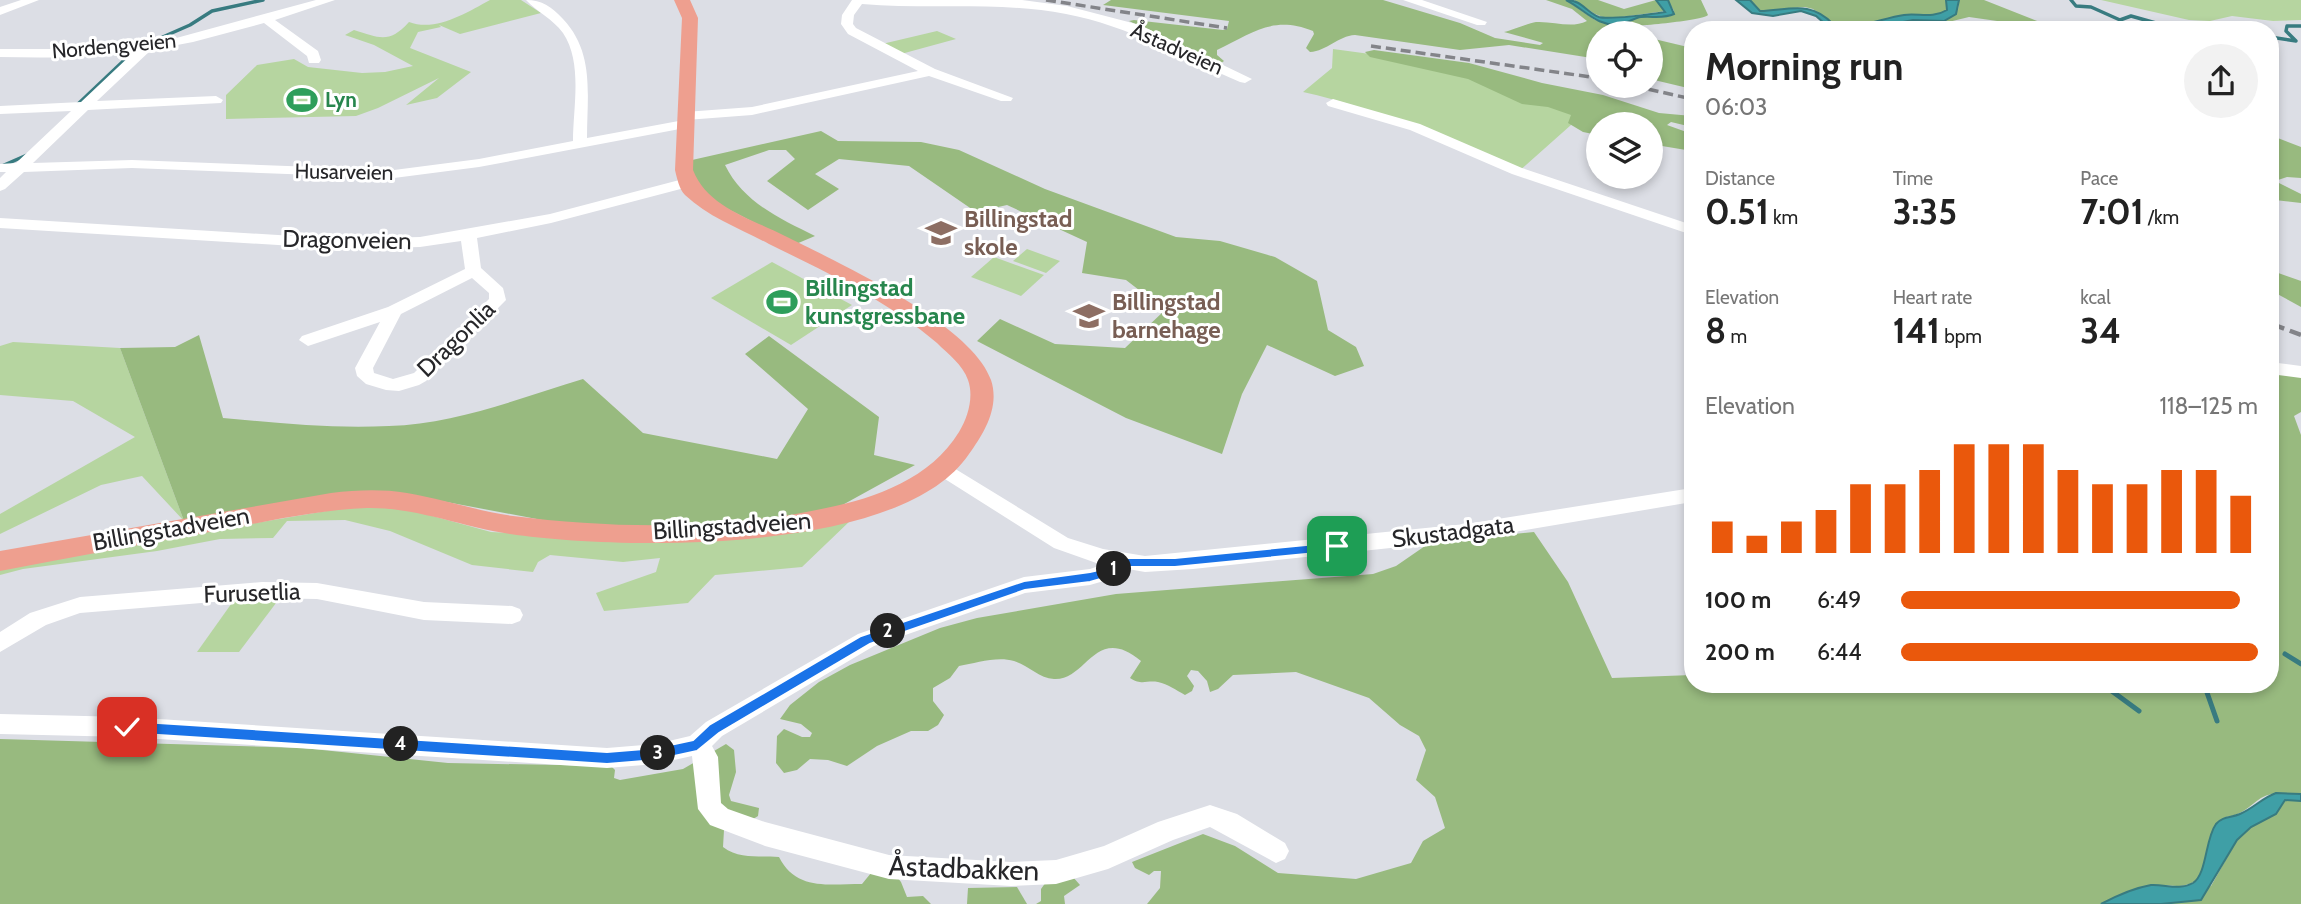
<!DOCTYPE html>
<html lang="en">
<head>
<meta charset="utf-8">
<style>
  :root { --surface:#fff; --page:#f2f2f2; --text:#222; --muted:#767676; --accent:#ea580c }
  body { margin:0; font-family:Cabin,sans-serif; background:var(--page); color:var(--text); height:100vh; display:flex; flex-direction:column; font-size:26px; white-space:nowrap }
  * { box-sizing:border-box; margin:0 }
  p { font-size:23px; color:var(--muted) }
  .icon { flex:none; width:38px; height:38px; fill:none; stroke:currentColor; stroke-width:2; stroke-linecap:round; stroke-linejoin:round }
  .map { position:relative; flex:1; overflow:hidden }
  .sheet { position:absolute; left:1684px; top:21px; width:595px; height:672px; display:flex; flex-direction:column; background:var(--surface); border-radius:28px; box-shadow:0 4px 10px #0003 }
  .sheet>* { flex:none }
  .fabs { position:absolute; left:1586px; top:21px; display:grid; gap:14px }
  .fabs a { display:grid; place-items:center; width:77px; height:77px; border-radius:50%; background:var(--surface); box-shadow:0 4px 10px #0003; font-size:35px }
  .pin { position:absolute; display:grid; place-items:center; width:60px; height:60px; color:#fff; margin:-30px; border-radius:14px; box-shadow:0 4px 10px #0006 }
  .km { position:absolute; width:35px; height:35px; margin:-18px; border-radius:50%; background:#222; color:#fff; font-size:19px; line-height:35px; text-align:center }
  .round { display:grid; place-items:center; flex:none; width:74px; height:74px; border-radius:37px; background:var(--page) }
  .head { display:flex; align-items:center; justify-content:space-between; height:119px; padding:0 21px }
  h1 { font-size:38px; font-weight:700; line-height:52px }
  .metrics { display:grid; grid-template-columns:repeat(3,1fr); gap:10px; height:119px; padding:7px 21px }
  .metrics div { display:grid; align-content:center }
  .metrics b { font-size:35px; font-weight:700 }
  .metrics small { font-size:19px; font-weight:400 }
  .metrics p { font-size:19px }
  .chart { height:196px; padding:14px 21px }
  .chart p { display:flex; justify-content:space-between }
  .chart svg { width:100%; height:126px; margin-top:7px; stroke:var(--accent); stroke-width:6 }
  ul { padding:0 21px; list-style:none; font-size:23px }
  li { display:grid; grid-template-columns:112px 84px 1fr; align-items:center; height:52px }
  li i { height:18px; border-radius:9px; background:var(--accent) }
  .map>svg:first-child { display:block }
</style>
</head>
<body>
<div class="map">
<svg width="2301" height="904" viewBox="0 0 2301 904">
  <rect width="100%" height="100%" fill="#dcdee5"/>
  <g fill="#b6d5a0">
    <path d="M490,0H521L541,13L460,34L439,25L441,27L418,32L410,48L471,72L437,98L406,105L439,78L378,108L356,116L226,119V95L257,65L294,59L308,67L362,73L385,72L413,66L374,45L345,35L354,30C380,38 389,44 409,22C436,32 466,13 490,0Z"/>
    <polygon points="2101,0 2301,0 2301,20 2273,21 2232,16 2210,21 2189,20"/>
    <polygon points="937,31 956,39 901,54 882,44"/>
    <path d="M1333,49L1459,66L1580,117L1518,172C1447,140 1379,109 1303,92L1332,68Z"/>
    <polygon points="1027,249 1060,261 1046,273 1013,261"/>
    <polygon points="994,257 1044,275 1021,296 971,277"/>
    <polygon points="772,262 852,305 791,345 711,298"/>
    <polygon points="13,342 120,348 184,521 142,476 101,485 0,534 0,514 135,437 73,401 0,395 0,346"/>
    <polygon points="356,506 407,509 491,532 656,541 851,520 802,567 715,575 688,603 604,611 596,593 656,572 660,558 623,562 550,555 538,562 533,572 472,565 390,531 345,520 287,521 273,538 220,539 157,551 23,569 0,575 0,566"/>
    <polygon points="279,599 239,652 197,652 234,600"/>
  </g>
  <g fill="#98ba7f">
    <path d="M1111,0H1383L1460,23L1495,38L1540,45L1543,43L1540,42L1504,32C1513,30 1529,23 1536,22C1554,21 1571,29 1587,21L1572,9L1546,0H1566L1595,20L1608,24H1622L1638,17H1663L1674,11L1668,0H1701L1708,15C1703,21 1617,29 1605,26L1629,33H1598V59L1509,45L1460,50L1355,35C1338,36 1327,51 1310,52L1306,48L1314,34L1313,31C1273,15 1252,33 1217,50V55L1224,61L1220,64L1129,21L1134,20L1223,30L1227,29L1229,21L1103,5Z"/>
    <polygon points="1574,0 1598,0 1624,9 1656,0 1665,11 1608,19 1595,14"/>
    <polygon points="1750,0 1946,0 1948,8 1944,13 1932,16 1902,15 1871,23 1843,27 1833,24 1813,9 1805,7 1758,11"/>
    <polygon points="1959,0 1984,0 2060,30 1969,17 1936,25 1890,30 1855,30 1913,20 1927,22 1958,10"/>
    <polygon points="1650,38 1692,48 1692,89 1650,79"/>
    <polygon points="1374,50 1469,63 1542,83 1603,95 1659,113 1692,116 1692,127 1671,122 1667,125 1692,134 1692,151 1650,144 1650,124 1598,124 1598,135 1583,132 1568,123 1571,115 1548,107 1522,104 1468,79 1370,57 1365,52"/>
    <path d="M821,131L838,141L921,142L959,150L1045,189L1176,237L1220,241L1275,257L1317,281L1328,330L1356,347L1364,366L1335,376L1267,345L1242,394L1222,454L1126,418L977,341L1000,319L1055,344L1125,348L1165,310L1126,280L1082,273L1087,242L1007,205L976,212L909,166L839,159L815,174L839,189L808,210L767,181L795,159L786,150H769L725,165C743,202 779,218 815,236L796,244L720,205L692,180V160Z"/>
    <polygon points="2270,135 2301,147 2301,178 2287,177 2278,180 2279,183 2301,194 2301,203 2275,200 2270,205 2277,216 2276,224 2270,226"/>
    <polygon points="2270,270 2301,281 2301,307 2270,290"/>
    <path d="M199,335L223,418C278,423 334,429 389,426C456,424 520,398 583,379L643,433L777,459L808,409L745,354L769,336L879,417L874,455L915,465L837,508L774,519L676,527L563,524L420,497L184,521L120,348L175,347Z"/>
    <path d="M2270,372L2301,373V412L2294,416L2301,435V794C2288,793 2273,791 2261,798C2248,807 2242,815 2226,817L2198,879C2181,892 2167,882 2149,886C2132,889 2116,896 2101,904H1147L1160,888L1161,871H1154L1149,875L1135,868L1132,862L1203,834L1235,846L1278,873L1356,879L1411,863L1423,841L1445,828L1435,797L1416,780L1426,750L1419,736L1400,725L1369,698L1296,672L1233,675L1218,689L1210,692L1207,681L1198,671L1191,670L1187,676L1194,686L1192,691L1185,695C1176,690 1168,684 1158,682C1145,680 1143,686 1130,678L1141,661C1095,623 1087,681 1054,679C1039,678 1028,665 1014,661C997,656 976,663 959,666L950,678L933,688V701L944,715L938,725L928,731H911L877,746L847,766L828,760L810,759L797,770L784,773L776,763L777,736L784,729L802,737H810L812,733L801,724L780,719L790,705L819,682L850,665L940,628L977,618L1116,594L1373,574L1396,566L1425,546L1438,542L1534,532L1568,582L1612,678L1692,675V684H2270Z"/>
    <path d="M0,739L303,748L448,763L611,766L615,770L614,778L620,780L683,769L726,744L734,750L736,772L729,795L731,801L759,808L758,816L750,821L724,830L723,847C740,860 759,855 779,857C796,891 829,884 862,884L880,862L886,863L901,882L907,897L923,896L931,904H0Z"/>
    <polygon points="2285,800 2301,801 2301,904 2161,904 2211,886 2237,840 2251,827 2276,814"/>
    <polygon points="1073,877 1080,885 1064,896 1065,904 1036,904 1041,901 1041,889 1046,882"/>
    <polygon points="1017,887 1027,904 967,904 968,888"/>
  </g>
  <g fill="#3f9fa6" stroke="#387b80" stroke-width="2">
    <path d="M1566,0C1582,0 1586,12 1599,17C1609,20 1653,14 1665,12L1656,0H1668L1674,14C1664,19 1653,16 1641,17C1634,18 1628,23 1620,24C1598,28 1584,9 1566,0Z"/>
    <path d="M1736,0H1750L1760,11C1790,10 1810,0 1833,24C1855,32 1881,18 1904,15C1919,13 1932,19 1947,10L1946,0H1959L1956,14L1944,21L1913,20L1873,28L1840,30L1825,24L1816,16L1801,11L1773,16L1752,13Z"/>
    <path d="M2276,793L2301,794V801L2285,800L2276,814L2251,827L2237,840L2201,900L2161,904H2101C2116,896 2134,888 2151,885C2165,884 2179,891 2193,883C2207,874 2205,839 2216,824C2223,816 2231,818 2240,814C2254,808 2262,798 2276,793Z"/>
  </g>
  <g fill="none" stroke-linecap="round" stroke-linejoin="round">
    <g stroke="#387b80" stroke-width="3.5">
      <polyline points="2071,0 2076,6 2091,7 2120,20 2131,16 2170,27 2209,30"/>
      <polyline points="2238,30 2243,24 2257,30"/>
      <polyline points="2270,37 2296,41 2286,31 2287,26 2301,26"/>
      <polyline points="149,43 190,25 212,11 263,0"/>
      <polyline points="78,104 135,50"/>
      <polyline points="0,167 27,155"/>
    </g>
    <g stroke="#387b80" stroke-width="5">
      <polyline points="2285,654 2301,664"/>
      <polyline points="2204,684 2217,721"/>
      <polyline points="2109,689 2139,711"/>
    </g>
    <g fill="#fff" fill-rule="evenodd">
      <polygon points="21,0 39,0 0,15 0,7"/>
      <path d="M316,0H335L275,20L318,51L321,60L319,63H309L307,56L264,23L193,42L151,50L97,101L216,96L223,100L221,103L88,110L33,163L132,160L394,170L479,159L573,141C573,107 583,63 563,33C553,19 537,12 526,0C542,0 552,7 563,19C595,53 587,95 587,138L684,120L678,116L685,112L752,107L918,71L848,34L841,24L842,15L852,0H1022L1067,6L1140,25L1252,79L1245,83L1240,82C1182,57 1129,26 1066,14C999,1 930,10 862,4L854,15L853,24L856,28L935,69L1013,98L1011,101H1001L929,76L752,115L686,120L692,124L685,128L479,167L394,178L132,168L24,172L5,189L0,191V178L6,172H0V164L16,163L71,111L0,114V106L81,102L134,52C89,58 45,58 0,57V49H91L169,40Z"/>
      <polygon points="1403,0 1422,0 1487,22 1485,25 1477,25"/>
      <polygon points="1333,99 1420,124 1522,168 1692,225 1692,235 1512,174 1410,130 1328,106 1326,103"/>
      <path d="M687,178L695,183L692,186L551,223L477,238L481,268L503,288L506,300L426,381L419,385L399,391L386,390L366,384L357,376L355,368L380,322L308,346L299,340L302,336L388,307L465,269L461,241L420,247L342,249L0,228V218L342,239L420,237L550,214ZM472,278L489,293V299L414,373L393,379L374,373L373,368L401,314Z"/>
      <polygon points="2270,362 2301,366 2301,378 2270,374"/>
      <polygon points="944,462 1068,538 1103,549 1145,556 1466,524 1692,488 1692,502 1466,540 1193,569 1145,572 1128,569 1114,578 1090,585 1025,593 874,646 722,736 712,746 718,757 721,803 728,809 765,822 889,855 1011,862 1056,860 1104,846 1158,822 1210,805 1237,814 1285,843 1289,851 1285,859 1276,863 1210,827 1173,840 1108,869 1056,884 1011,886 889,879 765,846 710,825 698,809 692,756 656,764 607,768 127,737 0,734 0,714 127,717 607,748 656,744 690,736 706,722 858,634 1024,577 1090,569 1102,565 1054,548 937,474 934,469 937,464"/>
      <polygon points="262,582 317,583 424,602 512,606 520,609 523,615 520,621 512,624 424,620 317,599 262,598 80,613 46,625 0,652 0,632 30,613 80,597"/>
    </g>
    <path fill="#ee9f8f" fill-rule="evenodd" d="M674,0H690L698,18L693,170C707,207 752,219 785,236C837,262 972,324 991,380C1000,407 984,433 969,454C901,556 619,550 510,534C462,527 416,507 367,508C316,510 265,522 215,531C143,544 72,557 0,571V551L331,493C357,490 382,489 407,493C443,499 477,511 513,516C616,529 725,530 826,508C876,498 931,478 959,432C968,417 974,397 968,380C963,365 948,354 937,343C888,301 826,272 769,244C741,229 708,217 685,195C679,189 677,178 675,170L682,18Z"/>
    <g stroke="#838489" stroke-width="3.5" stroke-dasharray="10 5" stroke-linecap="butt">
      <polyline points="1046,0 1227,28"/>
      <polyline points="1371,46 1598,78"/>
      <polyline points="1634,86 1692,99"/>
    </g>
    <polyline stroke="#838489" stroke-width="4.5" stroke-dasharray="13 6" stroke-linecap="butt" points="2272,324 2301,335"/>
  </g>
  <polygon fill="#1a73e8" stroke="#fff" stroke-width="2" points="1337,542 1343,546 1337,551 1175,567 1126,567 1111,576 1090,582 1025,590 870,644 719,733 697,751 656,760 607,764 127,733 120,727 127,721 607,752 656,748 693,740 709,725 861,636 1024,581 1090,572 1103,569 1124,558 1175,558"/>
  <defs>
    <g id="stadium-bare" transform="scale(2.415)"><path d="M0-5a6.5 5 0 1 0 0 10a6.5 5 0 1 0 0-10ZM-3.5-1.8h7v3.6h-7Z" fill="#2e9e5b" stroke="#fff" stroke-width="2.5" paint-order="stroke"/></g>
    <g id="school-bare" transform="scale(2.415)"><path d="M0-5L7-2L0 1L-7-2ZM-4 1L0 2.5L4 1V4Q0 6-4 4Z" fill="#8d6e63" stroke="#fff" stroke-width="2.5" paint-order="stroke"/></g>
  </defs>
  <g fill-rule="evenodd">
    <use href="#stadium-bare" x="302" y="100"/>
    <use href="#school-bare" x="941" y="233"/>
    <use href="#stadium-bare" x="782" y="302"/>
    <use href="#school-bare" x="1089" y="316"/>
  </g>
  <g text-anchor="middle" stroke-width="6" stroke-linejoin="round" paint-order="stroke">
    <g font-size="21" fill="#262629" stroke="#fff">
      <text transform="translate(114 46) rotate(-5)" y="7">Nordengveien</text>
      <text transform="translate(1177 49) rotate(24)" y="7">Åstadveien</text>
      <text transform="translate(344 172) rotate(1)" y="7">Husarveien</text>
    </g>
    <g font-size="21" font-weight="bold" fill="#27864d" stroke="#fff" text-anchor="start">
      <text x="325" y="107">Lyn</text>
    </g>
    <g font-size="24" font-weight="bold" fill="#785e54" stroke="#fff" text-anchor="start">
      <text x="964" y="227">Billingstad<tspan x="964" dy="28">skole</tspan></text>
      <text x="1112" y="310">Billingstad<tspan x="1112" dy="28">barnehage</tspan></text>
    </g>
    <g font-size="24" fill="#262629" stroke="#fff">
      <text transform="translate(347 240) rotate(1)" y="8">Dragonveien</text>
      <text transform="translate(456 339) rotate(-44)" y="8">Dragonlia</text>
      <text transform="translate(732 526) rotate(-4)" y="8">Billingstadveien</text>
      <text transform="translate(171 529) rotate(-10)" y="8">Billingstadveien</text>
      <text transform="translate(1453 532) rotate(-7)" y="8">Skustadgata</text>
      <text transform="translate(252 593) rotate(-2)" y="8">Furusetlia</text>
    </g>
    <g font-size="24" font-weight="bold" fill="#27864d" stroke="#fff" text-anchor="start">
      <text x="805" y="296">Billingstad<tspan x="805" dy="28">kunstgressbane</tspan></text>
    </g>
    <g font-size="28" fill="#262629" stroke="#fff">
      <text transform="translate(964 868) rotate(2)" y="10">Åstadbakken</text>
    </g>
  </g>
</svg>
<div class="fabs">
<a><svg class="icon" aria-label="locate" viewBox="0 0 24 24"><circle cx="12" cy="12" r="6"/><path d="M12 2v4M12 18v4M2 12h4M18 12h4"/></svg></a>
<a><svg class="icon" aria-label="layers" viewBox="0 0 24 24"><path d="M12 4l9 5-9 5-9-5zM3 14l9 5 9-5"/></svg></a>
</div>
<div class="pin" style="left:1337px;top:546px;background:#1e9e55"><svg class="icon" aria-label="arrive" viewBox="0 0 24 24"><path d="M6 21V4h12l-3 4 3 4H6"/></svg></div>
<div class="pin" style="left:127px;top:727px;background:#d93025"><svg class="icon" aria-label="check" viewBox="0 0 24 24"><path d="M5 12l5 5 9-10"/></svg></div>
<b class="km" style="left:1114px;top:569px">1</b>
<b class="km" style="left:888px;top:631px">2</b>
<b class="km" style="left:658px;top:753px">3</b>
<b class="km" style="left:401px;top:744px">4</b>
<section class="sheet">
<div class="head"><div><h1>Morning run</h1><p>06:03</p></div><a class="round"><svg class="icon" aria-label="share" viewBox="0 0 24 24"><path d="M12 15V3M7 8l5-5 5 5M5 13v7h14v-7"/></svg></a></div>
<div class="metrics">
<div><p>Distance</p><b>0.51<small> km</small></b></div>
<div><p>Time</p><b>3:35</b></div>
<div><p>Pace</p><b>7:01<small> /km</small></b></div>
</div>
<div class="metrics">
<div><p>Elevation</p><b>8<small> m</small></b></div>
<div><p>Heart rate</p><b>141<small> bpm</small></b></div>
<div><p>kcal</p><b>34</b></div>
</div>
<div class="chart"><p><span>Elevation</span>118–125 m</p>
<svg viewBox="0 0 160 44" preserveAspectRatio="none"><path d="M5 44V33M15 44V38M25 44V33M35 44V29M45 44V20M55 44V20M65 44V15M75 44V6M85 44V6M95 44V6M105 44V15M115 44V20M125 44V20M135 44V15M145 44V15M155 44V24"/></svg>
</div>
<ul>
<li><b>100 m</b>6:49<i style="width:95%"></i></li>
<li><b>200 m</b>6:44<i style="width:100%"></i></li>
</ul>
</section>
</div>
</body>
</html>
